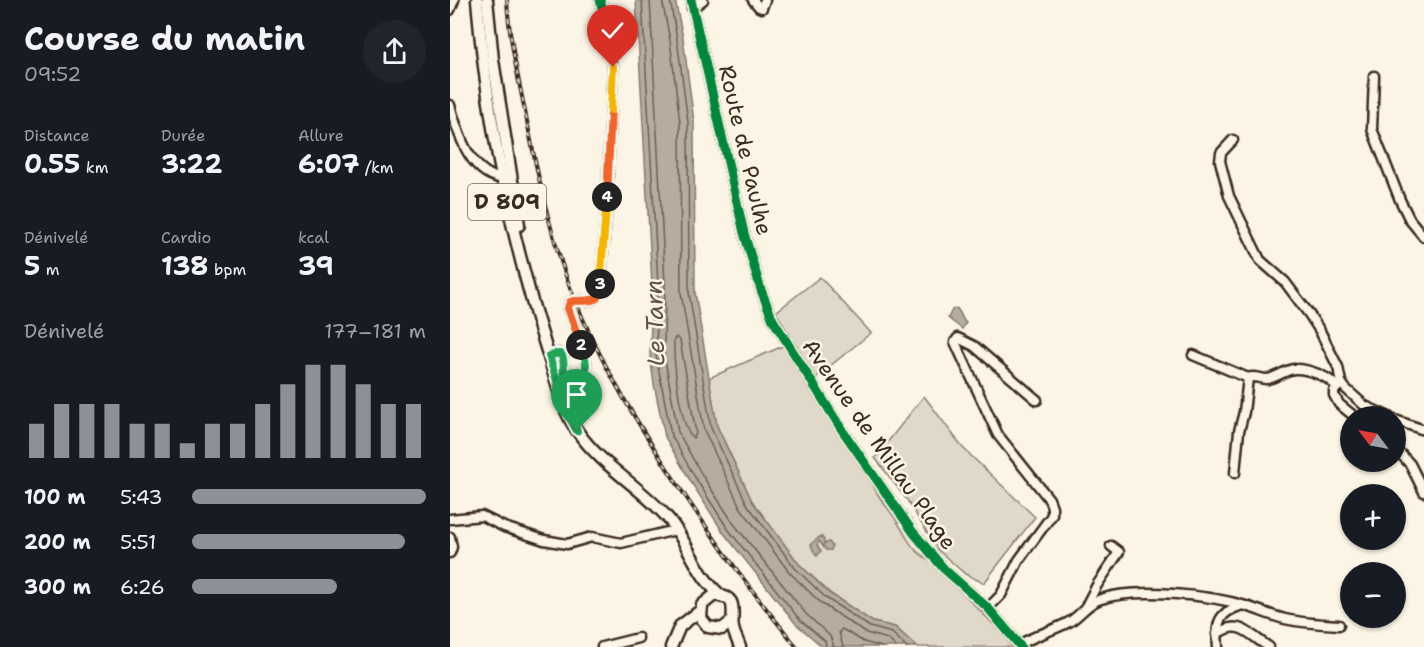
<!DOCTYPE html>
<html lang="fr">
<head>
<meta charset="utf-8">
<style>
  :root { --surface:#171b24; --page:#20242c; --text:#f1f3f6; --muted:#9ea1a6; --accent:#8c9099 }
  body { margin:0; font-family:"Shantell Sans",sans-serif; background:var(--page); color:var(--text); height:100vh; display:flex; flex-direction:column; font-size:22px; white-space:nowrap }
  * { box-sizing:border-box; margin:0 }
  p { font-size:20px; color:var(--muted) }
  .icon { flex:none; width:33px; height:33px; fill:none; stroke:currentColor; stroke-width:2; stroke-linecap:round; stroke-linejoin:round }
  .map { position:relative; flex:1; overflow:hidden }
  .panel { display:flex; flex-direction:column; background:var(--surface); width:450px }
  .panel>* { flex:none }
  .needle { width:39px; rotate:302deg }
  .tools { position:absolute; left:890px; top:406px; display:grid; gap:12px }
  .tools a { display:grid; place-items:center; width:66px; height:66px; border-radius:50%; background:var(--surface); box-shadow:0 2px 4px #0004; font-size:30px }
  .pin { position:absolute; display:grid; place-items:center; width:51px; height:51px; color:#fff; margin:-62px -26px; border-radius:50% 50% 50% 0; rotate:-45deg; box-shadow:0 0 6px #0007 }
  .pin .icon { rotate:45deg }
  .km { position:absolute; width:30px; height:30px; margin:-15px; border-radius:50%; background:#222; color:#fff; font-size:16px; line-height:30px; text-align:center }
  .round { display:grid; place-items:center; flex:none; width:63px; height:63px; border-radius:32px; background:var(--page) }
  .overview { display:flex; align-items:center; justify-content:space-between; height:102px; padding:0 24px }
  h1 { font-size:33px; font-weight:700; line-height:45px }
  .figures { display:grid; grid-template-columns:repeat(3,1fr); gap:9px; height:102px; padding:6px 24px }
  .figures div { display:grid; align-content:center }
  .figures b { font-size:26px; font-weight:700 }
  .figures small { font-size:16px; font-weight:400 }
  .figures p { font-size:16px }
  .chart { height:168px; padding:12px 24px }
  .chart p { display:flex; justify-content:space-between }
  .chart svg { width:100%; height:108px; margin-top:6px; stroke:var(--accent); stroke-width:6 }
  ul { padding:0 24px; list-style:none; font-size:20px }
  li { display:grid; grid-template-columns:96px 72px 1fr; align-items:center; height:45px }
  li i { height:15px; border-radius:8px; background:var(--accent) }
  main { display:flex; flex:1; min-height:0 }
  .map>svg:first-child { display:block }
</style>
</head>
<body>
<main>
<section class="panel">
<div class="overview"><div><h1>Course du matin</h1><p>09:52</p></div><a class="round"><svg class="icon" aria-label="share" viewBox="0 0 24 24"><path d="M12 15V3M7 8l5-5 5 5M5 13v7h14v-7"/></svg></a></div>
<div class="figures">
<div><p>Distance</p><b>0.55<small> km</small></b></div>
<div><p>Durée</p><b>3:22</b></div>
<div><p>Allure</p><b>6:07<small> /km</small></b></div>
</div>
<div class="figures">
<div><p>Dénivelé</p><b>5<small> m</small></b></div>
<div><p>Cardio</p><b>138<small> bpm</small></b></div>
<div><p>kcal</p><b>39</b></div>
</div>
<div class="chart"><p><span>Dénivelé</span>177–181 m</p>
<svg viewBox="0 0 160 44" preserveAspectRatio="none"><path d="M5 44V30M15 44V22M25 44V22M35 44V22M45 44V30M55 44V30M65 44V38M75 44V30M85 44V30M95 44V22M105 44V14M115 44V6M125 44V6M135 44V14M145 44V22M155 44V22"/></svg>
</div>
<ul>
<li><b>100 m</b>5:43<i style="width:100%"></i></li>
<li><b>200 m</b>5:51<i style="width:91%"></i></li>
<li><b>300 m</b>6:26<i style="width:62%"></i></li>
</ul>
</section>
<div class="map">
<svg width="974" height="647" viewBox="0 0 974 647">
  <rect width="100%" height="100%" fill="#fcf5e5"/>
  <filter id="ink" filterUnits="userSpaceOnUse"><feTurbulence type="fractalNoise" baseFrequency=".0167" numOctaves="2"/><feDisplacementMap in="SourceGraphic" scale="12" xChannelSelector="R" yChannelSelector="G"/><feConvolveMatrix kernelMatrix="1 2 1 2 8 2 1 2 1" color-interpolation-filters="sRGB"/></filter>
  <g filter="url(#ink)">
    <g fill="#e0d8c8" stroke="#8e8173" stroke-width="1.5">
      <polygon points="370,277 421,333 365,378 326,312"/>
      <path d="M333,346L422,482C426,495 434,503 442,514C456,533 458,549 481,561L551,632L563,647H467L445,627L423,622L380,593L349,564L302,501L267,426L259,378Z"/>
      <polygon points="474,396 513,448 585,517 534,583 515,574 488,550 457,500 425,458"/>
    </g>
    <g fill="#b7ad9e" stroke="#85796b" stroke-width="1.5">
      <polygon points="186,0 225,0 233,38 244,122 245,292 267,426 302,501 349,564 380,594 423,622 445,627 467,647 373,647 346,624 273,532 241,482 215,437 204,384 200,355 202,284"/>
      <path d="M506,308C511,311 511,319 516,323L512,329L498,318L502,310Z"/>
      <polygon points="371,536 374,540 374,544 379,542 382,546 381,550 376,550 369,541 367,545 371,551 367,556 363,550 361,544"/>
    </g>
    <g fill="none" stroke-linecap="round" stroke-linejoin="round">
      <g stroke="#6d5e51" stroke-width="1.5">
        <polyline points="192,0 208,284 206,355 221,435 246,479 278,529 350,620 375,641 376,647"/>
        <polyline points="200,0 215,284 214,354 228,432 252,475 284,524 356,614 380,636 384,647"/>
        <polyline points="212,0 220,40 230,123 231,293 254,430 290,507 340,573 372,604 416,633 438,639 446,647"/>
        <polyline points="220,0 227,39 238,122 239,293 261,428 297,504 345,568 376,598 420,627 442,633 457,647"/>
        <path d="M226,337L230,340L246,434L243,438C230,428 223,358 224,340Z"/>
        <polyline points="393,647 389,632 392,629 414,642 432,647"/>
      </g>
      <g stroke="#3b2a1e" stroke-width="13">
        <g id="minor">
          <polyline points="241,0 294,233 311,290 323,320 392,430 463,532 494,569 538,608 571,647"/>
          <polyline points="303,0 309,7 312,8 315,0"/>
          <polyline points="242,8 253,0"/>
          <polyline points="0,10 4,0"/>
          <polyline points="924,76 922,129 950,200 960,220 974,237"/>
          <path d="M0,105C8,134 21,179 58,179"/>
          <polyline points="783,140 771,153 770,161 779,196 810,260 835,282 859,314 870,331 888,367 891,382 895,388 915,406 939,417"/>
          <polyline points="743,355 798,378"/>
          <path d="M99,356L109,353L113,356L115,378L121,383C153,379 125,326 118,308L120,302C135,296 143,309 150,289L156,217L163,67L160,36L150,0"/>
          <polyline points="889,385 884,391 884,395 889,404 905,417"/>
          <polyline points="945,420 974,430"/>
          <polyline points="945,448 960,464 974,492"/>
          <path d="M785,473L789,431L794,412L798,378C805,375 810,379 817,379C826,378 835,370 844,369C857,368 881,377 887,388"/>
          <polyline points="0,519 32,516 54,527 94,540 117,544 142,537 171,543 226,530"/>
          <polyline points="0,537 2,547 0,553"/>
          <polyline points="637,604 647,585 669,552 661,546"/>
          <polyline points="538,608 551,595 569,560 602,515 602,507 599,499 548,435 505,342 508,338 524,346 587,400"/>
          <path d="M767,634C790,618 799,635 819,647"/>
          <path d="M569,645C585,635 602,631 619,622C631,615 637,603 651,599C687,587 760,595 796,606C809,610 822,616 835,619C853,623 871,624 889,625"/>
          <polyline points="152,647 188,638"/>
          <path d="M768,647C766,625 767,613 790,606"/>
        </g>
      </g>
      <g stroke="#3b2a1e" stroke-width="15">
        <g id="major">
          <path d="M27,0C37,119 61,238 97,351C106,378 111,409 128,432C151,465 189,486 216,516C239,541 245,576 273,597"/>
          <polyline points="37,0 43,60 69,225"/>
          <path d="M282,621L272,629L258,627L251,618L252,605L263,596C291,594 280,614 283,628C284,634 288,641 290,647"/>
          <polyline points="221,647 230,626 250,611"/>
        </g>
      </g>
      <use href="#minor" stroke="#fcf5e5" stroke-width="8"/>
      <use href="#major" stroke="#fcf5e5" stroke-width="10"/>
      <g stroke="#3b2a1e" stroke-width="4">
        <path id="rail" d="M57,0C59,40 69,81 77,121C89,182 102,243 125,300C151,364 186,421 224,479C262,537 302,593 347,647"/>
      </g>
      <use href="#rail" stroke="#fcf5e5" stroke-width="1.5" stroke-dasharray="4.5" stroke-linecap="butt"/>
      <g stroke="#fcf5e5" stroke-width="13">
        <g id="cycleway">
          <polyline points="241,0 294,233 311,290 323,320 392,430 463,532 494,569 538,608 571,647"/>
          <path d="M99,356L109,353L113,356L115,378L121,383C153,379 125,326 118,308L120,302C135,296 143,309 150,289L156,217L163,67L160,36L150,0"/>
        </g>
      </g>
      <use href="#cycleway" stroke="#00873e" stroke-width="9"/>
    </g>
  </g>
  <g fill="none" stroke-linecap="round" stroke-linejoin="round" filter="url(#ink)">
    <g stroke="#fff" stroke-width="12">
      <polyline id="split-1" points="106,354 99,356 117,411 127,431"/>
    </g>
    <g stroke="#fff" stroke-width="12">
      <path id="split-2" d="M106,354H111C117,362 110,374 117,381C120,383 123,384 126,382C142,377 135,356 131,345"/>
    </g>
    <g stroke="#fff" stroke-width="12">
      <path id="split-3" d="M131,345L118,308L120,302C129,299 139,303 147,298L150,284"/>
    </g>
    <g stroke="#fff" stroke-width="12">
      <polyline id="split-4" points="150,284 157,197"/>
    </g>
    <g stroke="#fff" stroke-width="12">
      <polyline id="split-5" points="157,197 161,110"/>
    </g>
    <g stroke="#fff" stroke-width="12">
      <polyline id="split-6" points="161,110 163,67"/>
    </g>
    <use href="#split-1" stroke="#22a559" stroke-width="8"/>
    <use href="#split-2" stroke="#22a559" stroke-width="8"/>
    <use href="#split-3" stroke="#f0652b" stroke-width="8"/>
    <use href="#split-4" stroke="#f5b400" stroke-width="8"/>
    <use href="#split-5" stroke="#f0652b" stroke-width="8"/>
    <use href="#split-6" stroke="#f5b400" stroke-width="8"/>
  </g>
  <g text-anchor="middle" stroke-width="5" stroke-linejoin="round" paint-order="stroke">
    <rect fill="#fcf5e5" stroke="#75675a" stroke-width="1.5" x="18" y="184" width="78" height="36" rx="4.5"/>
    <g font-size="21" font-weight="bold" fill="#3b2a1e">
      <text x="57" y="209">D 809</text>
    </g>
    <g font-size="22" fill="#3b2a1e" stroke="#fcf5e5">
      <text transform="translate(296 150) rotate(77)" y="8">Route de Paulhe</text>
      <text transform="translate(430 444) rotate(55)" y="8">Avenue de Millau Plage</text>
    </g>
    <g font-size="24" font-style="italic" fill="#605144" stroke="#fcf5e5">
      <text transform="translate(205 323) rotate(-92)" y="8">Le Tarn</text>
    </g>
  </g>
</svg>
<div class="tools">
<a><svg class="needle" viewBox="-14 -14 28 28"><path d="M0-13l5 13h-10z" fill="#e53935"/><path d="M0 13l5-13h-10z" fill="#9ea1a6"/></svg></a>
<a>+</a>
<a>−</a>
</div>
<div class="pin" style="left:127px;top:431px;background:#1e9e55"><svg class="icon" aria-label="arrive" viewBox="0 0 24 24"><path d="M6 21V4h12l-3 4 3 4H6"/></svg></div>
<div class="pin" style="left:163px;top:67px;background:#d93025"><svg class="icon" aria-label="check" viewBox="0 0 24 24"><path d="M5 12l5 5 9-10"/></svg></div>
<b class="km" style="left:131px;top:345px">2</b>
<b class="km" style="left:150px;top:284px">3</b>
<b class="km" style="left:157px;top:197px">4</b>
</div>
</main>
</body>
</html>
